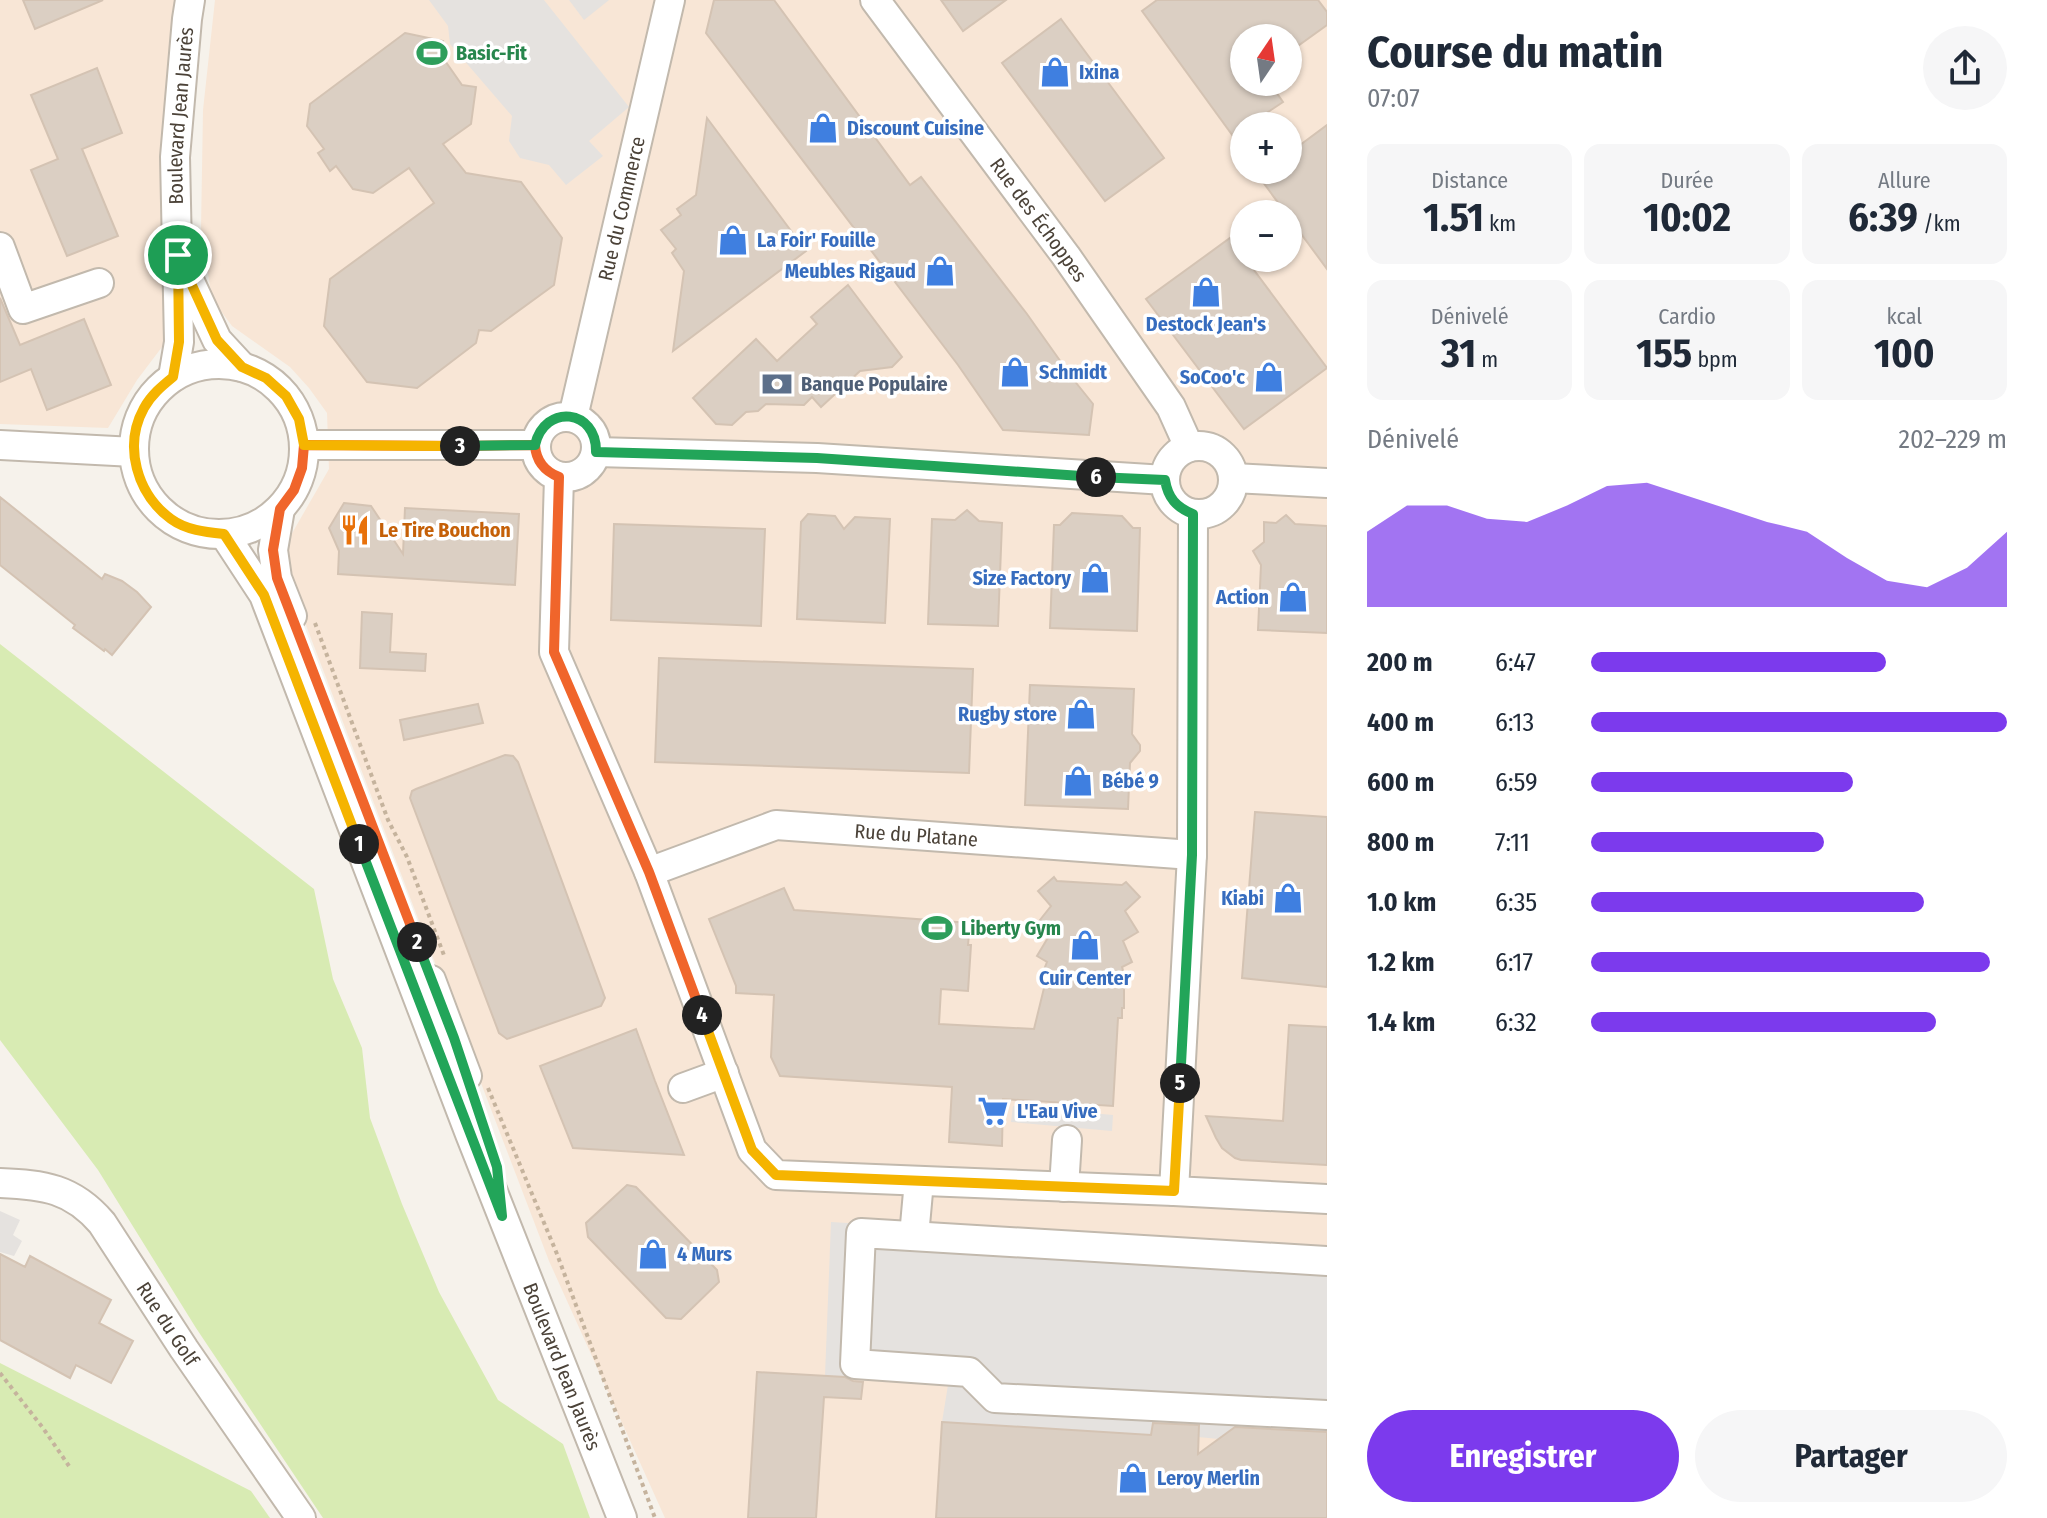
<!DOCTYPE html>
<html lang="fr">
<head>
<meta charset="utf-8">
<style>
  :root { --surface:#fff; --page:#f6f6f7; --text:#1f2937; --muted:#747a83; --accent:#7c3aed }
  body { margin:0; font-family:"Fira Sans Condensed",sans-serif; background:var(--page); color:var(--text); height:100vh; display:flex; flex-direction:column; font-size:30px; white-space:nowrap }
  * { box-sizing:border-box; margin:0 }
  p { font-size:26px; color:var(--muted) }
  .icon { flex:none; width:44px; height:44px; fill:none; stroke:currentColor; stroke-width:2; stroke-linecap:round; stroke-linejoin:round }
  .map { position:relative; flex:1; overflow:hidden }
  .details { display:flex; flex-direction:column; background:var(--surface); width:720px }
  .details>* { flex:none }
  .needle { width:52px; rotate:13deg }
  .controls { position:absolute; left:1230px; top:24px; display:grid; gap:16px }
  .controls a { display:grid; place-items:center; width:72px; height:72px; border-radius:50%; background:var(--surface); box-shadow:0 2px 6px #0004; font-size:40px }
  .pin { position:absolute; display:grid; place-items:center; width:68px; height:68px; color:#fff; margin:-34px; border:4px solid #fff; border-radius:50%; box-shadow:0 2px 8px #0007 }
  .km { position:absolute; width:40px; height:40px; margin:-20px; border-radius:50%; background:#222; color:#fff; font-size:22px; line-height:40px; text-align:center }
  .round { display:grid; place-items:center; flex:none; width:84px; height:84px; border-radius:42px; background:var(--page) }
  .head { display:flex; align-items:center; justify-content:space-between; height:136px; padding:0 40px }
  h1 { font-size:44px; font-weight:700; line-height:60px }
  .stats { display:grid; grid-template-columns:repeat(3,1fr); gap:12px; height:136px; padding:8px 40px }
  .stats div { display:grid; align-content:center; border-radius:16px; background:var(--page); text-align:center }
  .stats b { font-size:40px; font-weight:700 }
  .stats small { font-size:22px; font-weight:400 }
  .stats p { font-size:22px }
  .chart { height:224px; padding:16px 40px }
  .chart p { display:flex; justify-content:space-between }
  .chart svg { width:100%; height:144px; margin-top:8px; fill:var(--accent); opacity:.7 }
  .primary-button { display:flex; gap:16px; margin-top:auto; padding:16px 40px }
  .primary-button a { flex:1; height:92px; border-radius:48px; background:var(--accent); color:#fff; font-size:32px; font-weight:700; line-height:92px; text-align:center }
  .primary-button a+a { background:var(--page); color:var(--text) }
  ul { padding:0 40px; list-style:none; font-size:26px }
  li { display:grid; grid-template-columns:128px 96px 1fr; align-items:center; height:60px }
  li i { height:20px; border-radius:10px; background:var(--accent) }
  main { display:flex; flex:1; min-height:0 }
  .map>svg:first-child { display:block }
</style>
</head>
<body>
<main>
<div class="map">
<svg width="1327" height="1518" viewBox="0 0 1327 1518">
  <rect width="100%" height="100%" fill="#f6f2eb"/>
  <g fill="#f8e6d6" fill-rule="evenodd">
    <polygon points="0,0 177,0 166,80 162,181 168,339 137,380 108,428 0,424"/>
    <path d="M215,0H1327V1518H665L549,1261L299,607L288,563L287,542L329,469L327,413L309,388L290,367L232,326L212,299L201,229L203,110ZM1244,38H1288V82H1244ZM1244,126H1288V170H1244ZM1244,214H1288V258H1244Z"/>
  </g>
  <g fill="#d8ebb3">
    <polygon points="0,644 314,889 333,979 362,1048 370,1118 402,1204 439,1292 498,1400 563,1444 590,1518 323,1518 196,1328 98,1170 0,1040"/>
    <polygon points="0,1363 251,1491 270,1518 0,1518"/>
  </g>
  <g fill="#e5e2df">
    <polygon points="429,0 544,0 629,107 589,141 603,156 566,185 549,165 520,158 509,141 512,116 450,44 448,26"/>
    <polygon points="569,0 609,0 584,20"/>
    <polygon points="1013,1106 1113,1115 1112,1131 1011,1122"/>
    <polygon points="0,1211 20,1220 13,1235 22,1241 14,1256 0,1252"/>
    <polygon points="831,1222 1327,1251 1327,1432 1238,1426 1219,1439 1198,1437 1199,1424 1176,1422 1153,1421 1151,1435 942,1422 948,1385 825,1376"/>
  </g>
  <g fill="#dbcfc3" stroke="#d4c3b3" stroke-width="2">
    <polygon points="23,0 103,0 35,29"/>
    <polygon points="714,0 774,0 910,185 921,177 1027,314 1073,379 1093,404 1089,435 1003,430 958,365 706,33"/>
    <polygon points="941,0 1006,0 963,31"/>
    <polygon points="1157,0 1318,0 1327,12 1327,25 1288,53 1288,38 1244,38 1244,82 1269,82 1283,102 1247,126 1244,126 1244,128 1233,136 1142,11"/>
    <polygon points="1061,19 1164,158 1105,201 1002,63"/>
    <polygon points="405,33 443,41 441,55 462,85 476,87 471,124 443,144 466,173 521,182 562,238 554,285 491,331 479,330 476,343 417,388 367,382 324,326 330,279 434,203 409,168 373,193 353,189 336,166 330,171 318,153 324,149 307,126 310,104"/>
    <polygon points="97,68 122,133 82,149 118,236 67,256 31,170 58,159 31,95"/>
    <polygon points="707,118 806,251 673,351 684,271 672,253 676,249 661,230 681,215 677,209 696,195"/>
    <polygon points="1327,125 1327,269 1254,170 1288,170 1288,154"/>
    <polygon points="1230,238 1327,368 1244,429 1146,299"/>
    <polygon points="848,285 902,357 892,367 860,371 821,407 812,397 804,405 766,404 758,411 746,412 732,425 716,424 693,398 756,339 777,361 817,324 811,317"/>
    <polygon points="0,298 20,345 84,319 111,385 47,410 31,369 0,382"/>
    <polygon points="0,497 102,579 105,574 122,581 137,592 151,607 112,655 105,649 104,651 73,628 75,625 0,565"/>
    <polygon points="344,503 371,506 403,554 405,508 519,514 515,585 338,574 339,551 329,528"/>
    <polygon points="967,510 979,521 1002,523 998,626 928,624 932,519 955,520"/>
    <polygon points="1072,513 1122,516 1133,528 1140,528 1137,631 1050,628 1054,525 1060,525"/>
    <polygon points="808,514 835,516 844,529 855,517 890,519 885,623 797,619 801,522"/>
    <polygon points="1286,515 1295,524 1327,526 1327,633 1258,630 1261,565 1253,551 1264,542 1264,522 1276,523"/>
    <polygon points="614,524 765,529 761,626 611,620"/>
    <polygon points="362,612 392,614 390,652 426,654 425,671 360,668"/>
    <polygon points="659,658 973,669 969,773 655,762"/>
    <polygon points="1030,685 1134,689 1132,734 1140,745 1140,751 1130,763 1128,809 1025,805"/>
    <polygon points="478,704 483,723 404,740 400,720"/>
    <polygon points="505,755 513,756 518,762 605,998 601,1006 507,1039 499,1033 410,798 412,791 416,789"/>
    <polygon points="1255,812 1327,817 1327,987 1242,978"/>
    <polygon points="1054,877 1057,881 1122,885 1126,882 1140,897 1125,911 1138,932 1123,941 1132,962 1122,967 1128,987 1124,988 1124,1008 1122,1008 1122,1018 1118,1018 1113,1106 1003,1099 1002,1146 949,1142 952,1087 780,1076 771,1057 774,995 736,993 736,986 709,919 784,888 794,910 970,923 968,945 971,945 968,991 941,989 939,1024 1034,1029 1045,984 1039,982 1047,962 1037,956 1049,936 1036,925 1051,906 1038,891"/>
    <polygon points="1289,1025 1327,1027 1327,1165 1241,1160 1235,1158 1222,1148 1216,1138 1206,1116 1283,1121"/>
    <polygon points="636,1029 655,1081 684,1155 573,1148 540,1066"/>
    <polygon points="627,1185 636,1187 717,1270 719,1282 681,1319 666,1318 588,1237 586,1223"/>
    <polygon points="0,1254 25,1267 30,1256 111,1300 99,1323 133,1341 111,1383 76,1365 70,1378 0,1340"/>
    <polygon points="757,1372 845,1377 853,1381 863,1382 861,1399 824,1397 816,1518 748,1518"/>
    <polygon points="942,1422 1151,1435 1153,1423 1199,1425 1198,1454 1235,1427 1327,1432 1327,1518 936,1518"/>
  </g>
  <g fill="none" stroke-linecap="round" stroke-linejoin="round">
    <g stroke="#c2b9ad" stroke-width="32">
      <g id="minor">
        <path id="s1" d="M875,0L1066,256L1171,407L1189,447"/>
        <polyline points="0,247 23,309 99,283"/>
        <polyline points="183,267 217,340 242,367"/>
        <circle cx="219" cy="449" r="85"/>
        <path id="s2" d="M173,377L179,342L175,157L187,19L190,0"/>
        <circle cx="566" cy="447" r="30"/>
        <path id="s3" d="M573,417L670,0"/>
        <polyline points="0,445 134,452"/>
        <polyline points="304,445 535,445"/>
        <circle cx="1199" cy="480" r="34"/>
        <polyline points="596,452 817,458 1165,480"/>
        <polyline points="559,477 554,652 649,872 752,1150 776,1175 1174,1191"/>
        <polyline points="1233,478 1327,483"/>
        <polyline points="280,509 273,550 277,578 292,616"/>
        <polyline points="1193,514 1192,855 1174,1191 1327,1199"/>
        <path id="s4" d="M224,534L264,595L470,1134L622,1518"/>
        <path id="s5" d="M649,872L776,825L1192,855"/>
        <polyline points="431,980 467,1076"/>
        <polyline points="683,1088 724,1073"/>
        <path id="s6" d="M0,1183C44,1185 72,1188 102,1223L184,1349L301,1518"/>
        <polyline points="1064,1187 1067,1140"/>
        <polyline points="914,1236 919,1181"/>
        <polyline points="1327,1261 861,1233 855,1364 969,1372 995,1398 1327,1415"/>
      </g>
    </g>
    <g stroke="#c5b39d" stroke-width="4" stroke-dasharray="4 4" stroke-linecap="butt">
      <polyline points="315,623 388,820 407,857 445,958"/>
      <polyline points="488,1088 557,1254 655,1518"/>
      <polyline points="0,1373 43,1428 69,1466"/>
    </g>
    <use href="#minor" stroke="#fff" stroke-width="28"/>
  </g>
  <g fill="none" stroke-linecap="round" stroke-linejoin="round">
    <g stroke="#fff" stroke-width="16">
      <path id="split-1" d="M178,255L179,342L173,377C162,386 151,395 144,408C123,446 137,494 171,519C186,530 205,532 224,534L264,595L359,844"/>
    </g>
    <g stroke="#fff" stroke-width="16">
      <polyline id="split-2" points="359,844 502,1216 497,1167 454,1038 417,942"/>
    </g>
    <g stroke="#fff" stroke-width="16">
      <polyline id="split-3" points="417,942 277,578 273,550 280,509 294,490 302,468 304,445 460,446"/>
    </g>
    <g stroke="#fff" stroke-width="16">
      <path id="split-4" d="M460,446L535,445C536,461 544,471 559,477L554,652L649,872L702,1015"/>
    </g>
    <g stroke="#fff" stroke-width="16">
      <polyline id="split-5" points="702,1015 752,1150 776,1175 1174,1191 1180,1083"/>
    </g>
    <g stroke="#fff" stroke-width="16">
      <path id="split-6" d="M1096,477L1165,480C1168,498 1176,507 1193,514L1192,855L1180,1083"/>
    </g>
    <g stroke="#fff" stroke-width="16">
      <path id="split-7" d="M449,446L535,445C545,403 597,409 596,452L817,458L1096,477"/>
    </g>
    <g stroke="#fff" stroke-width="16">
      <polyline id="split-8" points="178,255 217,340 242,367 266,378 286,396 299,419 304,445 449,446"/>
    </g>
    <use href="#split-1" stroke="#f5b400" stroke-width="10"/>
    <use href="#split-2" stroke="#22a559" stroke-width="10"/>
    <use href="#split-3" stroke="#f0652b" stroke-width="10"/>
    <use href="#split-4" stroke="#f0652b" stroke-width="10"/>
    <use href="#split-5" stroke="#f5b400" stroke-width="10"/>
    <use href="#split-6" stroke="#22a559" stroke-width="10"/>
    <use href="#split-7" stroke="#22a559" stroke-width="10"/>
    <use href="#split-8" stroke="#f5b400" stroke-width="10"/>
  </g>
  <defs>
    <g id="stadium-bare" transform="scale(2.4)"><path d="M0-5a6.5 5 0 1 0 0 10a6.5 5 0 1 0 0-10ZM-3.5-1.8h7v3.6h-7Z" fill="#2e9e5b" stroke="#fff" stroke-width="2.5" paint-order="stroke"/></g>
    <g id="shop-bare" transform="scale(2.4)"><path d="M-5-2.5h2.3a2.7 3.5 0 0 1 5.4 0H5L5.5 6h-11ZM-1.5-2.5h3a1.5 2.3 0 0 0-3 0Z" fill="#3f7fe0" stroke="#fff" stroke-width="2.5" paint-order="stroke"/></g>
    <g id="bank-bare" transform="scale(2.4)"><path d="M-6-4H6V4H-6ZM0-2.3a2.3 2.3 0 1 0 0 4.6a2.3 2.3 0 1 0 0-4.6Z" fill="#5c6f8a" stroke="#fff" stroke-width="2.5" paint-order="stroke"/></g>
    <g id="restaurant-bare" transform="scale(2.4)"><path d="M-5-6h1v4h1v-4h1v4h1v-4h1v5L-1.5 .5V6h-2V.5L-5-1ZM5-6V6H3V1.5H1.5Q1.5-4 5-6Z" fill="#e8710a" stroke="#fff" stroke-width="2.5" paint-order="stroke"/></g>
    <g id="supermarket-bare" transform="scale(2.4)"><path d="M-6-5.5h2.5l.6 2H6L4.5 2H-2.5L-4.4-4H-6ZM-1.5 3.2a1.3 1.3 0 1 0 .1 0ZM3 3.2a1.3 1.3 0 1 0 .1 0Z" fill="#3f7fe0" stroke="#fff" stroke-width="2.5" paint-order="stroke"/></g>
  </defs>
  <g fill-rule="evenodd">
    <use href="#stadium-bare" x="432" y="53"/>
    <use href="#shop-bare" x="1055" y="72"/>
    <use href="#shop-bare" x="823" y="128"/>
    <use href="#shop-bare" x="733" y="240"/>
    <use href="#shop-bare" x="940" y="271"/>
    <use href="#shop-bare" x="1206" y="292"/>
    <use href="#shop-bare" x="1015" y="372"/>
    <use href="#shop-bare" x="1269" y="377"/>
    <use href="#bank-bare" x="777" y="384"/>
    <use href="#restaurant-bare" x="355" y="530"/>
    <use href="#shop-bare" x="1095" y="578"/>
    <use href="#shop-bare" x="1293" y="597"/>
    <use href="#shop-bare" x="1081" y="714"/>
    <use href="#shop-bare" x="1078" y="781"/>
    <use href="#shop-bare" x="1288" y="898"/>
    <use href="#stadium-bare" x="937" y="928"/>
    <use href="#shop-bare" x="1085" y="945"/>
    <use href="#supermarket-bare" x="993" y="1111"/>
    <use href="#shop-bare" x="653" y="1254"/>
    <use href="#shop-bare" x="1133" y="1478"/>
  </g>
  <g text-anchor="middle" stroke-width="7" stroke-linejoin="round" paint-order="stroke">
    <g font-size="20" font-weight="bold" fill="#27864d" stroke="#fff" text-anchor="start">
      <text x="456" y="60">Basic-Fit</text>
      <text x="961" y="935">Liberty Gym</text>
    </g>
    <g font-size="20" font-weight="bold" fill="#366cbe" stroke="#fff" text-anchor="start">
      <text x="1079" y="79">Ixina</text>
      <text x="847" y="135">Discount Cuisine</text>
      <text x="757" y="247">La Foir' Fouille</text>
      <text x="916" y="278" text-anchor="end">Meubles Rigaud</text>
      <text x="1206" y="331" text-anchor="middle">Destock Jean's</text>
      <text x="1039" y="379">Schmidt</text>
      <text x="1245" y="384" text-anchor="end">SoCoo'c</text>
      <text x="1071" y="585" text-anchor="end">Size Factory</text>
      <text x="1269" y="604" text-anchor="end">Action</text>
      <text x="1057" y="721" text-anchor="end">Rugby store</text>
      <text x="1102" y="788">Bébé 9</text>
      <text x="1264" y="905" text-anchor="end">Kiabi</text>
      <text x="1085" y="985" text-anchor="middle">Cuir Center</text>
      <text x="1017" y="1118">L'Eau Vive</text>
      <text x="677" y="1261">4 Murs</text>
      <text x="1157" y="1485">Leroy Merlin</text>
    </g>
    <g font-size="20" fill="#4b4238" stroke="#fff">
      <text dy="7" stroke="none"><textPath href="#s2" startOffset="262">Boulevard Jean Jaurès</textPath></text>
      <text dy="7" stroke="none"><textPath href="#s3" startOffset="214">Rue du Commerce</textPath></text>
      <text dy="7" stroke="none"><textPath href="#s1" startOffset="274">Rue des Échoppes</textPath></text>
      <text dy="7" stroke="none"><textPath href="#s5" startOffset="276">Rue du Platane</textPath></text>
      <text dy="7" stroke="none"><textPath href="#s6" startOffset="234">Rue du Golf</textPath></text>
      <text dy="7" stroke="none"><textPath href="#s4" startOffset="900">Boulevard Jean Jaurès</textPath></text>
    </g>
    <g font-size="20" font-weight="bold" fill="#4e5e75" stroke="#fff" text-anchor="start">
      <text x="801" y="391">Banque Populaire</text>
    </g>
    <g font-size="20" font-weight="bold" fill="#c56008" stroke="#fff" text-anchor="start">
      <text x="379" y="537">Le Tire Bouchon</text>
    </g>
  </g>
</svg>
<div class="controls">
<a><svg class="needle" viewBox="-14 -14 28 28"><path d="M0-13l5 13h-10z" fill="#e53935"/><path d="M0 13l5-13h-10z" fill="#747a83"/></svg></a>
<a>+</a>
<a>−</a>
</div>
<div class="pin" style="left:178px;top:255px;background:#1e9e55"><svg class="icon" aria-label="arrive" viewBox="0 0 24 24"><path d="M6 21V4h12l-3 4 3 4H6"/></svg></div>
<b class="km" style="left:359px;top:844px">1</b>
<b class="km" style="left:417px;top:942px">2</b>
<b class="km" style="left:460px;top:446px">3</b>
<b class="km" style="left:702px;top:1015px">4</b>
<b class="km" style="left:1180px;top:1083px">5</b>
<b class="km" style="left:1096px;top:477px">6</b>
</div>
<section class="details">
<div class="head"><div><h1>Course du matin</h1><p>07:07</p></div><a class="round"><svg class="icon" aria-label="share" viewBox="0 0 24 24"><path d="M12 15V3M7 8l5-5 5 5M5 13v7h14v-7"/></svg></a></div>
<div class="stats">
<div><p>Distance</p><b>1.51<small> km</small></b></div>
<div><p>Durée</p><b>10:02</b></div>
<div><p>Allure</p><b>6:39<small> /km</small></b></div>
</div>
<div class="stats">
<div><p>Dénivelé</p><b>31<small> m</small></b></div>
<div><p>Cardio</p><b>155<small> bpm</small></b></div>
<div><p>kcal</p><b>100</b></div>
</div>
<div class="chart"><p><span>Dénivelé</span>202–229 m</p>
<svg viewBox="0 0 160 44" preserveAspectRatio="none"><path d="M0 44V21L10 13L20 13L30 17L40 18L50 13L60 7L70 6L80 10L90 14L100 18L110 21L120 29L130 36L140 38L150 32L160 21V44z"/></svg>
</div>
<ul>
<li><b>200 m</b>6:47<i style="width:71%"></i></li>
<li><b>400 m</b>6:13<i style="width:100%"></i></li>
<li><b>600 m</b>6:59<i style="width:63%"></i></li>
<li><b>800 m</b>7:11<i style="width:56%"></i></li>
<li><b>1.0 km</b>6:35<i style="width:80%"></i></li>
<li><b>1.2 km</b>6:17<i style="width:96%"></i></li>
<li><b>1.4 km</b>6:32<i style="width:83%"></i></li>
</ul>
<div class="primary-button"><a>Enregistrer</a><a>Partager</a></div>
</section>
</main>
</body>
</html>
